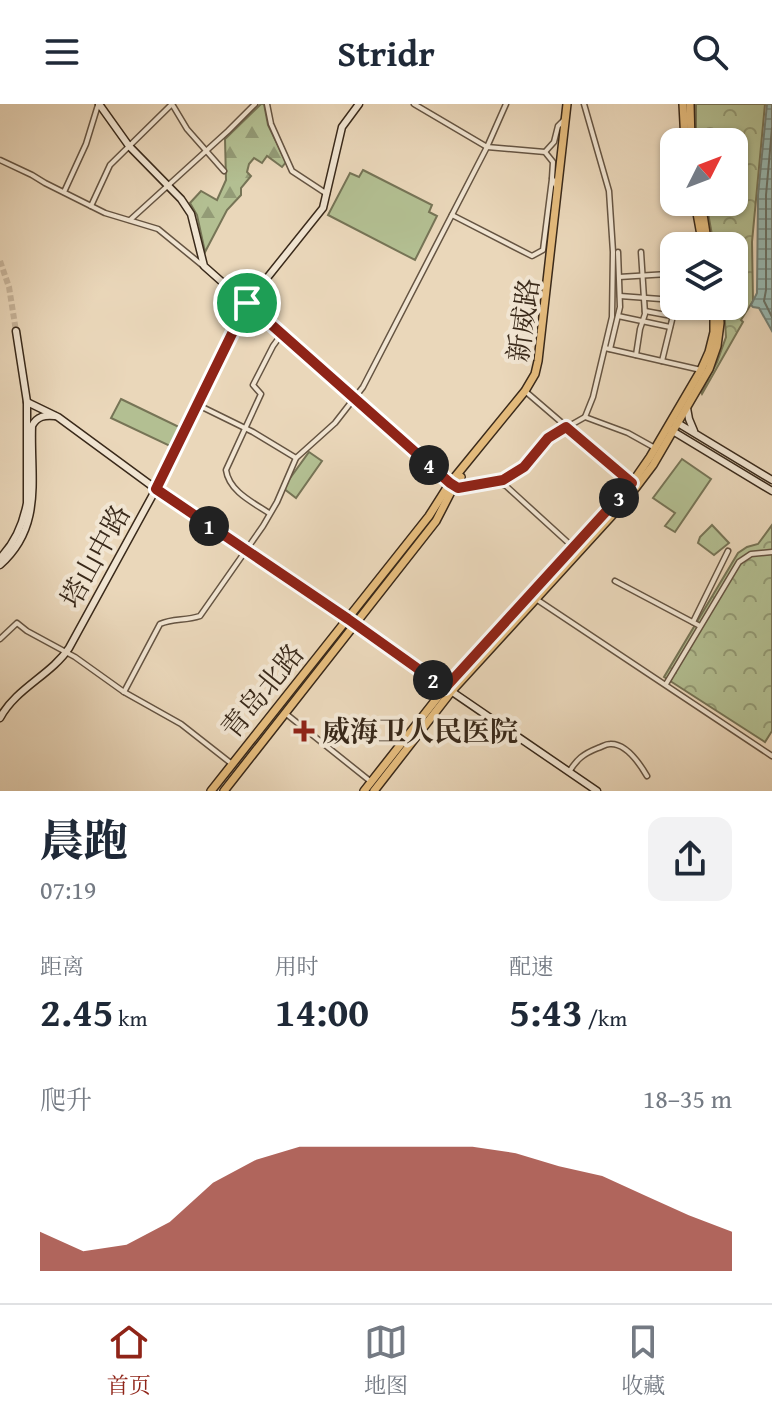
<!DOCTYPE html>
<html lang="zh">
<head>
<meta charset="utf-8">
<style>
  :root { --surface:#fff; --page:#f2f2f3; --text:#1f2937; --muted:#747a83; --line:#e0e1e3; --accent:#8f2418 }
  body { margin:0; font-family:"Gentium Book Plus","Noto Serif SC",serif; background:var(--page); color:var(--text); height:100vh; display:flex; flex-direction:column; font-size:30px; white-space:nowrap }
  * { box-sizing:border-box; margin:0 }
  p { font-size:26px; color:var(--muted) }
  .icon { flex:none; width:44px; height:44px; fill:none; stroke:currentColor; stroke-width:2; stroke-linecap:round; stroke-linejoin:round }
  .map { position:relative; height:687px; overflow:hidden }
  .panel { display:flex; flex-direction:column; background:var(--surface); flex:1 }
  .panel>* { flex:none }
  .needle { width:52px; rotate:48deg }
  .fabs { position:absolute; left:660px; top:24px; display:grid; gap:16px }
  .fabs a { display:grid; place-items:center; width:88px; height:88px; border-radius:16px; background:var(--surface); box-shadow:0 2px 6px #0004; font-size:40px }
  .pin { position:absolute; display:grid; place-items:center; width:68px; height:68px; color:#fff; margin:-34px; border:4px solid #fff; border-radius:50%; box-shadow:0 2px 8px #0007 }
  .km { position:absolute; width:40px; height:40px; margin:-20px; border-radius:50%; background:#222; color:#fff; font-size:22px; line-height:40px; text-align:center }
  .round { display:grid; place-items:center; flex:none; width:84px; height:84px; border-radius:16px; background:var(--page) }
  .overview { display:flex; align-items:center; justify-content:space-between; height:136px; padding:0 40px }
  h1 { font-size:44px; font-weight:800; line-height:60px }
  .metrics { display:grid; grid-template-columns:repeat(3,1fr); gap:12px; height:136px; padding:8px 40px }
  .metrics div { display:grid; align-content:center }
  .metrics b { font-size:40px; font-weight:800 }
  .metrics small { font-size:22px; font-weight:400 }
  .metrics p { font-size:22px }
  .chart { height:224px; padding:16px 40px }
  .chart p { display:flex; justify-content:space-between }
  .chart svg { width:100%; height:144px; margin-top:8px; fill:var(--accent); opacity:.7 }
  header { display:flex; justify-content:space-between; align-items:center; height:104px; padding:0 40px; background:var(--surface); font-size:36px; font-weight:800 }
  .dock { display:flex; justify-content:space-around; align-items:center; height:112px; border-top:2px solid var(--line); background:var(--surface); font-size:22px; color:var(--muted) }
  .dock a { display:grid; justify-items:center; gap:4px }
  .dock .on { color:var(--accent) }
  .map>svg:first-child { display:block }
</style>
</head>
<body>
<header><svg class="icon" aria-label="menu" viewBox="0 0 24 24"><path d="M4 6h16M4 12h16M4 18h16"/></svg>Stridr<svg class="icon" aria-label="search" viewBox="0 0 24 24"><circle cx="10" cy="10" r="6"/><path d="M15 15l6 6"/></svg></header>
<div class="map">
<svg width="772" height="687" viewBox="0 0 772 687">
  <defs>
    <pattern id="forest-firs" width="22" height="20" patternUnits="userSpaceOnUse" patternTransform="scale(2)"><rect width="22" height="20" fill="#b3bf92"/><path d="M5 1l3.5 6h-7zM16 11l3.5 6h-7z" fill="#939b76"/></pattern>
    <pattern id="park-crowns" width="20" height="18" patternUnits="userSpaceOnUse" patternTransform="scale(2)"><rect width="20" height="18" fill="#b3bf92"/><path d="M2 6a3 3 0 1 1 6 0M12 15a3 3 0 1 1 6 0" fill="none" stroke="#939b76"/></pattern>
    <pattern id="water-rules" width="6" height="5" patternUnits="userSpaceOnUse" patternTransform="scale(2)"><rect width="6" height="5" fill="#98b9b2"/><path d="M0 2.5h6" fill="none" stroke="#7d9690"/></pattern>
  </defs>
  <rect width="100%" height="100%" fill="#ead7ba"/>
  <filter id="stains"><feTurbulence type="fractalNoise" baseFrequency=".0025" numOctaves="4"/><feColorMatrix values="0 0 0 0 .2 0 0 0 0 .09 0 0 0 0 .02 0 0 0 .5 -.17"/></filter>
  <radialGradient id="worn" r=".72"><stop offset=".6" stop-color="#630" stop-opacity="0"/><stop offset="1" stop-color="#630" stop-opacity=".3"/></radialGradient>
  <g fill="#b3bf92" stroke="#767456" stroke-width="2">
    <polygon points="363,66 432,101 429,108 437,112 415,156 328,111 350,69 359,73"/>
    <polygon points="121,295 179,323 170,342 111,314"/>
    <polygon points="309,348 322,357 296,394 283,384"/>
    <polygon points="682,355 711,375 675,428 665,422 675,409 653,394"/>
    <polygon points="712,421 729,439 714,451 698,439 700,433"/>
  </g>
  <polygon fill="url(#forest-firs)" stroke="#767456" stroke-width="2" points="261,0 264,0 268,21 286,58 282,63 267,52 262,59 254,54 249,60 247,68 251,72 241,84 241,91 227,106 205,148 197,111 190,99 201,87 217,96 226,76 225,35"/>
  <g fill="url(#park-crowns)" stroke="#767456" stroke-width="2">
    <polygon points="696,0 765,0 752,138 753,197 741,216 743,218 702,290 701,288 717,258 726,233 724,202 734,202 734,142 714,142 706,98 734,98 734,38 696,38"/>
    <polygon points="772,421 772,627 765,638 664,573 738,449 747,443 758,440"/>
  </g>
  <polygon fill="url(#water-rules)" stroke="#727f75" stroke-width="2" points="767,0 772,0 772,227 759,204 753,203 751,201 757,189 758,91"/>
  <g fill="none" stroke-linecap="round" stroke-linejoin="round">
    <polyline stroke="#687166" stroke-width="2" points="772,24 766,91 766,186 764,197 772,213"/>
    <polyline stroke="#c7b49a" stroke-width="6" stroke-dasharray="6 3" stroke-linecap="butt" points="0,157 9,183 16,227"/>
    <g stroke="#655442" stroke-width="7">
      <g id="street">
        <polyline points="172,0 187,25 224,67"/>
        <polyline points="267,0 271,20 292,67 327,90"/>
        <polyline points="414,0 487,43 545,48 553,58 552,74 556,82"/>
        <polyline points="545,48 554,38 558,22 563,17"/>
        <polyline points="0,56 32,71 45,79 105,109 158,125 202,161"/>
        <polyline points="64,88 86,40 98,1"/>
        <polyline points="91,102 110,61 172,0"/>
        <polyline points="452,111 532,152 543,146 552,75"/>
        <polyline points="130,116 228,27 255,0"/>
        <polyline points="619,173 668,170"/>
        <polyline points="620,192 674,196"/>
        <polyline points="645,207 672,212 697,211"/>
        <polyline points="618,212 670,223"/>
        <polyline points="605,244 701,266"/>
        <polyline points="610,245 620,203 618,148"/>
        <polyline points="636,251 640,225 645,210 641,148"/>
        <polyline points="662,257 672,216 668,147"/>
        <polyline points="525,287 632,379"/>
        <polyline points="198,301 253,328 296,354"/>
        <polyline points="585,313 628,329 655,344"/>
        <polyline points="496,378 506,382 574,444"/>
        <polyline points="454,382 458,384 503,376 524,363 548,334 585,313 593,293 612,213 613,148 609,87 584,0"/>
        <path d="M269,409C252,398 229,387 226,366L261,290L253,281L273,242L281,231"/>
        <polyline points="615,477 700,522"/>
        <polyline points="536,495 772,652"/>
        <polyline points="693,518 728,447"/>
        <polyline points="0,535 17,519 27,527 75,553 124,588 181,620 232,660"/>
        <polyline points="666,580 739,458 751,450 772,448"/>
        <path d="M124,588L160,520C173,514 185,517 200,512L263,422L277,398L296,354L335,319L363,283L487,43L506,0"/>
        <polyline points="285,609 370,677"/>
        <path d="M569,668C577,655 583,650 598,644C602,643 605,640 610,640C626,639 640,660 647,672"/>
      </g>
    </g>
    <g stroke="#39291a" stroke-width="9">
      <g id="secondary">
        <polyline points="99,0 129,42 181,95 191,110 204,162 451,380"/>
        <polyline points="27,298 58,313 156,385 597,687"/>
        <polyline points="687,304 689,315 694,327"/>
        <polyline points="676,318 772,376"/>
        <polyline points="671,326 772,387"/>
        <path d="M0,454C16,438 23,420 27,399V298L16,227"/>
        <path d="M0,461C44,422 30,373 32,322C37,312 45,311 55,312"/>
        <path d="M0,614C16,584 51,571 69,544L156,385L247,199L323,104L342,23L359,0"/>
      </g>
    </g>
    <g stroke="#39291a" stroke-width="10">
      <g id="primary">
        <polyline points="683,0 685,38"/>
        <polyline points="690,0 691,38"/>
        <polyline points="695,98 703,142"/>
        <polyline points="701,98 708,142"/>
        <polyline points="211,687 429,412 450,379 525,287 535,270 538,257 567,0"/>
        <polyline points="224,687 436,417 454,382 461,373"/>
        <polyline points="364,687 445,584 632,379 650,353 701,266 709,248 714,228 714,202"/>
        <polyline points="374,687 451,588 628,394 653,361 709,265 717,242 720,219 719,204"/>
      </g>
    </g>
    <use href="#street" stroke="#f1e5d2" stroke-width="4"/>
    <use href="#secondary" stroke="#f1e5d2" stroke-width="6"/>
    <use href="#primary" stroke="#e5bc7d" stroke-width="7"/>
  </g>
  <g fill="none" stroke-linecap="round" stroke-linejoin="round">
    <g stroke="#fff" stroke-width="16">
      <polygon id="route" points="247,199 450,379 458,384 503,376 524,363 548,334 566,323 632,379 445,584 348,515 156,385"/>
    </g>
    <use href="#route" stroke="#8f2418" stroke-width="10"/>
  </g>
  <path fill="#8f2418" stroke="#f1e5d2" stroke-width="3" d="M300 615h8v8h8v8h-8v8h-8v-8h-8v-8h8z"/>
  <g text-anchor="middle" stroke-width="8" stroke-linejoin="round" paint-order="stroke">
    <g font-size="28" fill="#39291a" stroke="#f1e5d2">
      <text transform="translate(523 216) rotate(-82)" y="10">新威路</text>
      <text transform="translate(95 452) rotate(-61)" y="10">塔山中路</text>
      <text transform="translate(262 587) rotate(-51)" y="10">青岛北路</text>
    </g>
    <g font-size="28" font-weight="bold" fill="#39291a" stroke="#f1e5d2" text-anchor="start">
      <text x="322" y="637">威海卫人民医院</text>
    </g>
  </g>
  <rect width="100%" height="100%" filter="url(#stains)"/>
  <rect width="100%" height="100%" fill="url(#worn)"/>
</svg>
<div class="fabs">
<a><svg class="needle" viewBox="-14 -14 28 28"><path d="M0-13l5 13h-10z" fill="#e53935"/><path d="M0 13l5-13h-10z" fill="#747a83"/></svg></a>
<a><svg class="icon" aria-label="layers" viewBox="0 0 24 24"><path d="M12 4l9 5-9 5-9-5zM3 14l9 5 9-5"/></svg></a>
</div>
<div class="pin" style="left:247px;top:199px;background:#1e9e55"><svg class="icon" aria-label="arrive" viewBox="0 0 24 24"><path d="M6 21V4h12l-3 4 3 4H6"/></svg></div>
<b class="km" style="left:209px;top:422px">1</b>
<b class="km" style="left:433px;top:576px">2</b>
<b class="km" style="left:619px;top:394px">3</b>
<b class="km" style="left:429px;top:361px">4</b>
</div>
<section class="panel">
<div class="overview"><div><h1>晨跑</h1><p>07:19</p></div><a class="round"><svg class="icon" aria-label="share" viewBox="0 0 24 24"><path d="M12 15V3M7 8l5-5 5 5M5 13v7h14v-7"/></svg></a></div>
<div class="metrics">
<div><p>距离</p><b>2.45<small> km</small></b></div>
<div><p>用时</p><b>14:00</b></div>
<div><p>配速</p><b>5:43<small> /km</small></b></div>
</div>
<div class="chart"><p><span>爬升</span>18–35 m</p>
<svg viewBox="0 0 160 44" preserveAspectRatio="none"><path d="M0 44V32L10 38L20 36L30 29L40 17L50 10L60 6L70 6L80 6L90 6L100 6L110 8L120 12L130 15L140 21L150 27L160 32V44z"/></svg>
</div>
</section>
<nav class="dock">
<a class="on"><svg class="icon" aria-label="home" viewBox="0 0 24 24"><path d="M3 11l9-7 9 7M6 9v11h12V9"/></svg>首页</a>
<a><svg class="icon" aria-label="map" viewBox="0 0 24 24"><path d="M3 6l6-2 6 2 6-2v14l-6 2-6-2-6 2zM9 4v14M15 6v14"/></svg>地图</a>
<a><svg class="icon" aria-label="saved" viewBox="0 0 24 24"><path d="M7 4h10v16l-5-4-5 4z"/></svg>收藏</a>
</nav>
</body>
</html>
